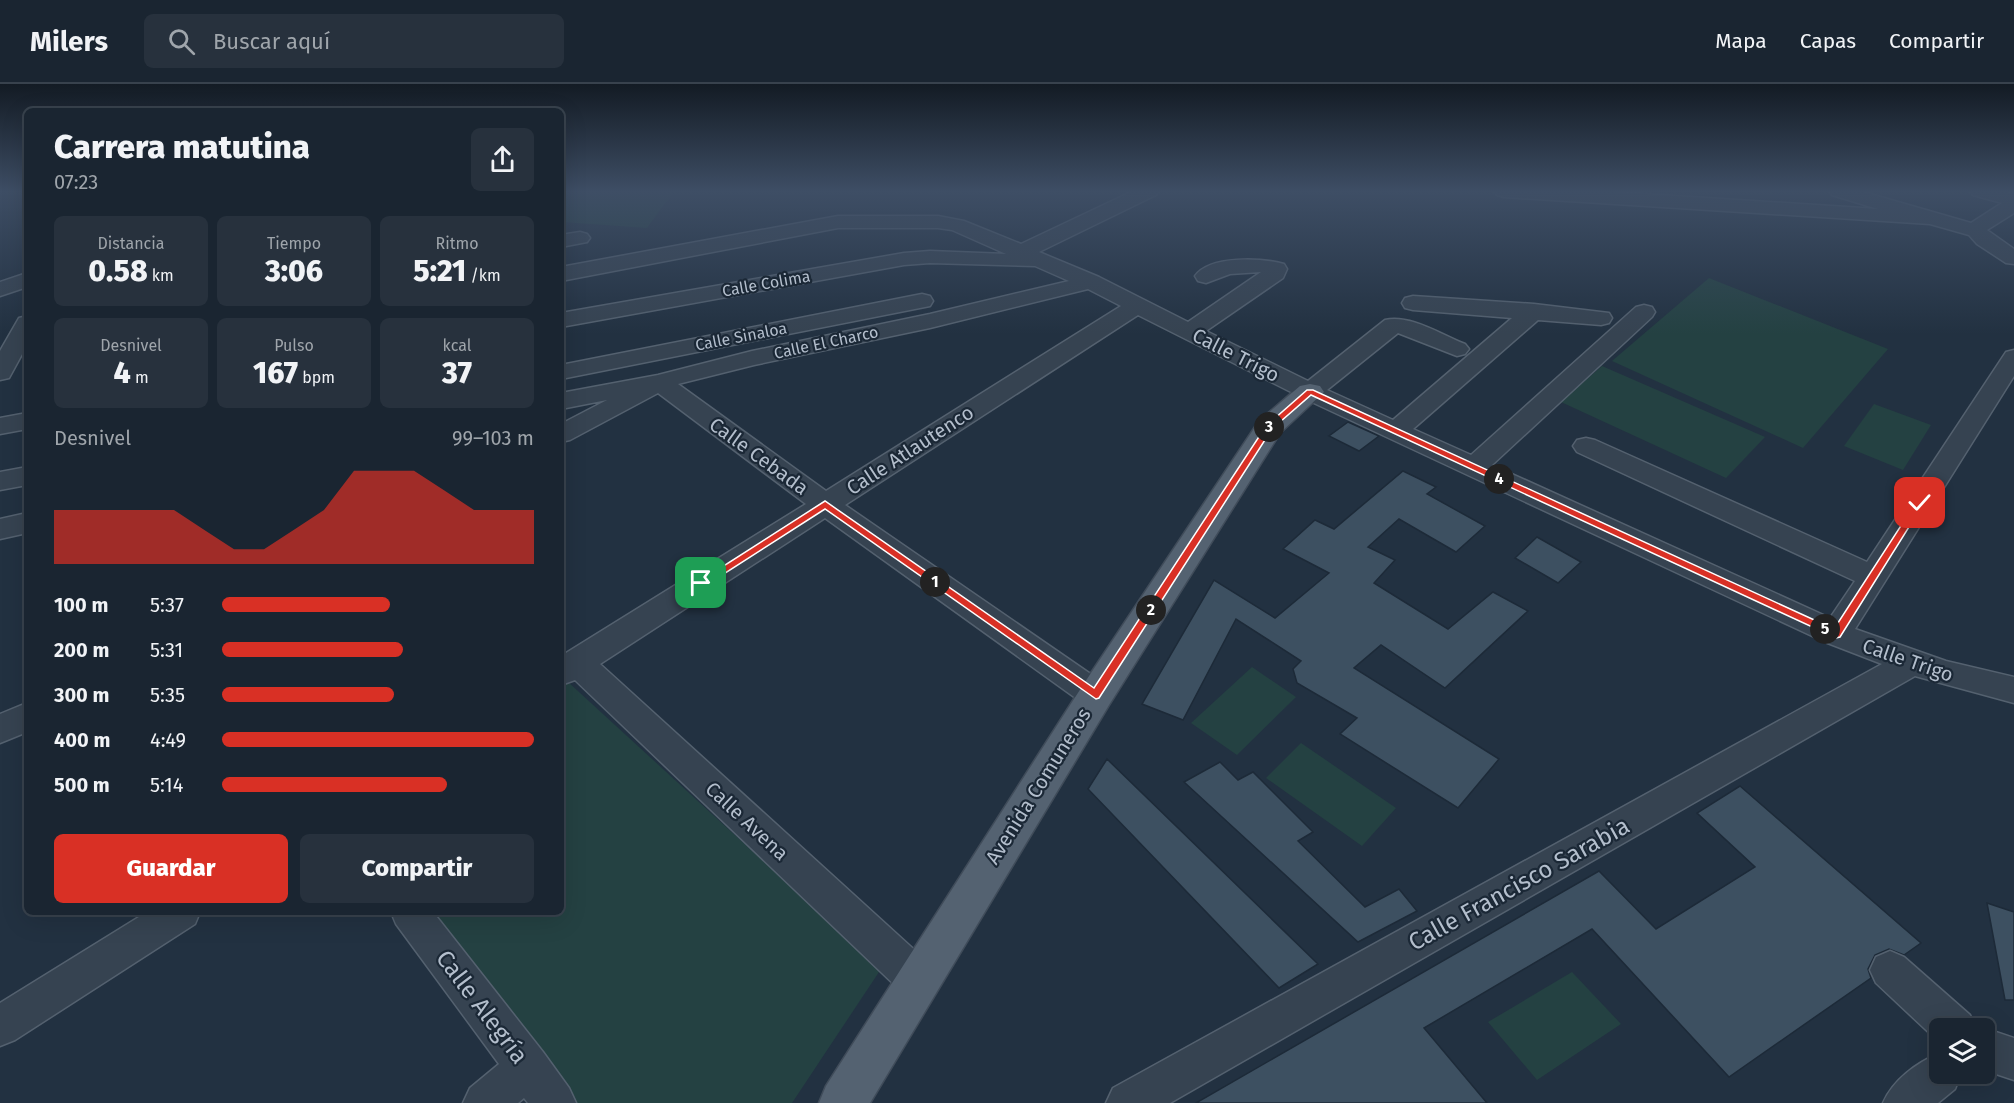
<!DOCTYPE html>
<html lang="es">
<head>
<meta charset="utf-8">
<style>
  :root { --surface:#1a2531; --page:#27313d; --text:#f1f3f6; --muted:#9fa5ab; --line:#38424d; --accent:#d93025 }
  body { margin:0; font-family:"Fira Sans",sans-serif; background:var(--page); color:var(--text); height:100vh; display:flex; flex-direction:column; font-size:22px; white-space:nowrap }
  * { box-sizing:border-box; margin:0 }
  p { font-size:20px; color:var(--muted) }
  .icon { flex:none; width:33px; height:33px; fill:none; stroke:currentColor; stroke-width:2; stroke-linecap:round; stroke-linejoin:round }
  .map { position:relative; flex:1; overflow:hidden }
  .side { position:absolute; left:24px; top:24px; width:540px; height:807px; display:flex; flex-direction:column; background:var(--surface); border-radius:9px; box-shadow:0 6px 24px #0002,0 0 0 2px var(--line) }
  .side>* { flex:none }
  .controls { position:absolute; left:1929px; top:934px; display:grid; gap:12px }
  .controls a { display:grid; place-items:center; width:66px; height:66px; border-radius:9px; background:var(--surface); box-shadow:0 6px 24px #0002,0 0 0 2px var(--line); font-size:30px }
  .pin { position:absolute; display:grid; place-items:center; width:51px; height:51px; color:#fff; margin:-26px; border-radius:12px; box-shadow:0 3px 9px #0006 }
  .km { position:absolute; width:30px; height:30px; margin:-15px; border-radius:50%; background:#222; color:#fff; font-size:16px; line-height:30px; text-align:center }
  .round { display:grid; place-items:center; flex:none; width:63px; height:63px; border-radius:9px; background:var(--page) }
  .head { display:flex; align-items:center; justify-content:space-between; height:102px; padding:0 30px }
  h1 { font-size:33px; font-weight:800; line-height:45px }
  .metrics { display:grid; grid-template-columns:repeat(3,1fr); gap:9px; height:102px; padding:6px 30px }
  .metrics div { display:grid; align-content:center; border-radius:9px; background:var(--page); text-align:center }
  .metrics b { font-size:30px; font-weight:800 }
  .metrics small { font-size:16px; font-weight:400 }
  .metrics p { font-size:16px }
  .chart { height:168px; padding:12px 30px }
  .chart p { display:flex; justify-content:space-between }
  .chart svg { width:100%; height:108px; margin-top:6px; fill:var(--accent); opacity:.7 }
  .button { display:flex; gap:12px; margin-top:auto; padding:12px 30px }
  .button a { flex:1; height:69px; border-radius:9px; background:var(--accent); color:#fff; font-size:24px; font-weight:800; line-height:69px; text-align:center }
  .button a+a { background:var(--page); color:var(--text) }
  ul { padding:0 30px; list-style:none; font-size:20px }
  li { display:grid; grid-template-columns:96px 72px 1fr; align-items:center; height:45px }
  li i { height:15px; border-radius:8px; background:var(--accent) }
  header { display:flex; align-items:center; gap:36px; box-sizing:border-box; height:84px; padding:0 30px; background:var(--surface); border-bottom:2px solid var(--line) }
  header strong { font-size:28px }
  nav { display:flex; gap:33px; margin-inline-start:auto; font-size:21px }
  .search { width:420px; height:54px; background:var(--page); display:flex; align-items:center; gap:15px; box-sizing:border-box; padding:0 21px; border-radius:9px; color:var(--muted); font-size:22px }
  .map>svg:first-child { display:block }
</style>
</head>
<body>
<header>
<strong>Milers</strong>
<div class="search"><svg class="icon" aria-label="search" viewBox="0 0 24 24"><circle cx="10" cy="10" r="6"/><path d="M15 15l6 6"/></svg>Buscar aquí</div>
<nav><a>Mapa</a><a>Capas</a><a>Compartir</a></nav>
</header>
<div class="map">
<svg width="2014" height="1019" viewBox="0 0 2014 1019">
  <rect width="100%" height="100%" fill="#223141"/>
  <g fill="#244142">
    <polygon points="561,107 674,107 647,144 561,138"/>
    <polygon points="1709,194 1888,265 1803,364 1612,277"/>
    <polygon points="1602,282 1765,353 1726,394 1561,318"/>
    <polygon points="1874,320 1931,341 1903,386 1844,362"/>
    <polygon points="1252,583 1296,613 1237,671 1191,639"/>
    <polygon points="567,597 881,885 792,1019 576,1019 432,828 561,828 561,601"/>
    <polygon points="1301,659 1396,724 1362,762 1266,694"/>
    <polygon points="1572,888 1621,940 1537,996 1488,938"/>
  </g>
  <g fill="#3d5061" stroke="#1d2a38" stroke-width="1.5">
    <polygon points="1348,338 1379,352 1359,367 1329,352"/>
    <polygon points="1403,387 1436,403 1427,410 1485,442 1456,468 1399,435 1368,463 1395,476 1374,499 1448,545 1493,508 1528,527 1445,604 1381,561 1354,584 1499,675 1458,724 1340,650 1357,634 1297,599 1293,585 1301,577 1236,535 1183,636 1142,620 1214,496 1275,534 1329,489 1283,465 1315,436 1334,445"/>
    <polygon points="1537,453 1581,478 1558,499 1515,474"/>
    <polygon points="1107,675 1318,880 1279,904 1088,705"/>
    <polygon points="1220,678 1238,696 1253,688 1313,748 1298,757 1365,823 1399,805 1417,827 1358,858 1184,698"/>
    <polygon points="1740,702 1921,859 1904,871 1889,865 1875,871 1868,885 1871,894 1729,993 1592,845 1424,944 1487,1019 1196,1019 1599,787 1656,845 1755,783 1697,729"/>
    <polygon points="1987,819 2014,828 2014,916 2005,916"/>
  </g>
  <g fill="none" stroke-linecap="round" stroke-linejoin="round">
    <g stroke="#54616f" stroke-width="3">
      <g id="minor">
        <path d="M1133,107H1159L1156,111L1039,168L1099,193L1188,238L1261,188L1230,190L1206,199L1198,197L1195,192C1210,171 1262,174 1284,180L1287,185L1283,194L1206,247L1308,297L1385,236C1410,230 1442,251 1465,260L1469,265L1465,270L1457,272L1398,249L1327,306L1393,336L1512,234L1413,226L1405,224L1402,219L1405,214L1413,212L1534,220L1609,229L1612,234L1609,239L1601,241L1538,236L1413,345L1471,371L1636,223L1644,221L1652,223L1655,228L1652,233L1492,381L1830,534L1855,497L1577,368L1573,362L1577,356L1586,354L1595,356L1867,478L2006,268L2014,266V292L1855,545L1946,577L2014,593V619L1915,592L1170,1019H1106L1113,1004L1882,580L1825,558L1301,313L1138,231L845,421L1108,602L1112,611L1108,620L1096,624L1084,620L825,434L600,580L931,881L937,895L931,909L917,914L903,909L575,596L561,601V573L566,569L806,420L658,309L570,356L561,358V340L607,316L561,325V309L658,291L752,267L930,230L1069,197L1035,182L930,179L904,181L561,243V229L904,169L930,167L1006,170L952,146L938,144H838L561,197V183L838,132H938L964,137L1021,160ZM1088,205L1121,222L826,407L678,300L754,281L930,244Z"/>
        <polygon points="1494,107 1598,107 1878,125 1832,111 1829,107 1860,107 1971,139 2002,119 1973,111 1970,107 2003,107 2014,110 2014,129 1987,146 2014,165 2014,180 2006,179 1977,160 1969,151 1930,140 1504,113 1497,111"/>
        <polygon points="580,148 587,150 590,154 587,158 561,163 561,151"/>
        <polygon points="27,189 27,203 0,212 0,198"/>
        <polygon points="922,210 930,212 933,217 930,222 561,295 561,281"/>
        <polygon points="27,232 27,261 9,294 0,296 0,267 19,234"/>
        <polygon points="27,329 27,345 0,350 0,334"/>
        <polygon points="27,383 27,401 0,406 0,388"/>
        <polygon points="27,429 27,449 0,455 0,435"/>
        <polygon points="27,619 27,648 0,659 0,630"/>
        <polygon points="147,828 200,828 195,840 15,956 0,962 0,919"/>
        <polygon points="391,828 433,828 543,968 569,1004 576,1019 528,1019 524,1014 518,1019 463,1019 470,1004 499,980 396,840"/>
        <polygon points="1890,867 1904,873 1970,931 1976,945 1940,945 1940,959 1876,899 1870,886 1876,873"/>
        <polygon points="1984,944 2014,954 2014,996 1984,986 1984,945 1982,945"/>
        <path d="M1940,969V990H1961L1955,1005L1938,1019H1883C1893,996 1916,979 1940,969Z"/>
      </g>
    </g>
    <g stroke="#404c5a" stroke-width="3">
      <polygon id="major" points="1310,300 1320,302 1324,308 1280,349 1109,621 870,1019 819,1019 826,1002 1083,601 1259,337 1300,302"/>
    </g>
    <use href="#minor" fill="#364351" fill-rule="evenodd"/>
    <use href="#major" fill="#546271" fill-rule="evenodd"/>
  </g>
  <linearGradient id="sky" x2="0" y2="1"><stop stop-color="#131b24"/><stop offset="0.43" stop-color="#3e4e65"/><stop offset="1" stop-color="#3e4e65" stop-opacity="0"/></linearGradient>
  <rect width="2014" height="250" fill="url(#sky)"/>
  <polygon fill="#d93025" stroke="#fff" stroke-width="1.5" points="1307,306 1313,306 1834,545 1917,417 1924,419 1840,553 1836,554 1311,311 1272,345 1099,614 1096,615 825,425 705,502 701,503 697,499 825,417 1094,604 1266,342"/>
  <g text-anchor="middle" stroke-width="4.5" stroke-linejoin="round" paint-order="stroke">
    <g font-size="16" fill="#b3becc" stroke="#1b2836">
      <text transform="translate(766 199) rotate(-10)" y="6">Calle Colima</text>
      <text transform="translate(741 252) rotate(-11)" y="6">Calle Sinaloa</text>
      <text transform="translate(826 258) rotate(-12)" y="6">Calle El Charco</text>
    </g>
    <g font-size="20" fill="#b3becc" stroke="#1b2836">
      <text transform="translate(1236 271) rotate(27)" y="7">Calle Trigo</text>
      <text transform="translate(910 366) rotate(-33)" y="7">Calle Atlautenco</text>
      <text transform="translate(759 372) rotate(36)" y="7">Calle Cebada</text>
      <text transform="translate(1908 576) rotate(19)" y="7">Calle Trigo</text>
      <text transform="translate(1038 702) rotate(-58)" y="7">Avenida Comuneros</text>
      <text transform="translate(747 737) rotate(43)" y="7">Calle Avena</text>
    </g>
    <g font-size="24" fill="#b3becc" stroke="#1b2836">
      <text transform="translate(1519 800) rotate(-29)" y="8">Calle Francisco Sarabia</text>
      <text transform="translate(482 923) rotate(53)" y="8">Calle Alegría</text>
    </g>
  </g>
</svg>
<div class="controls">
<a><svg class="icon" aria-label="layers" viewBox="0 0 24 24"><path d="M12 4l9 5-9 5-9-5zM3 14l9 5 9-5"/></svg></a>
</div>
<div class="pin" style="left:701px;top:499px;background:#1e9e55"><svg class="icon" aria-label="arrive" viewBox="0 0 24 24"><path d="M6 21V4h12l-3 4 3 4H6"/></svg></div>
<div class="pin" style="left:1920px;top:419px;background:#d93025"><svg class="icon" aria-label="check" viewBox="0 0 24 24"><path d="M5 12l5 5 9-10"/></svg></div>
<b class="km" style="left:935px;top:498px">1</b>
<b class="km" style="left:1151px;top:526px">2</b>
<b class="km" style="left:1269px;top:343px">3</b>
<b class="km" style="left:1499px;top:395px">4</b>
<b class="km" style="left:1825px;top:545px">5</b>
<section class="side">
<div class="head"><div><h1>Carrera matutina</h1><p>07:23</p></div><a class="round"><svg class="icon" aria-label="share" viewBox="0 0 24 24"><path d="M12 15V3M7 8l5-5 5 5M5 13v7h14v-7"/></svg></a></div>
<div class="metrics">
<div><p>Distancia</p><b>0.58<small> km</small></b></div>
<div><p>Tiempo</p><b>3:06</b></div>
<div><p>Ritmo</p><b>5:21<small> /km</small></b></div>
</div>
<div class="metrics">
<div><p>Desnivel</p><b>4<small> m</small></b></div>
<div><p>Pulso</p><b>167<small> bpm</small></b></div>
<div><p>kcal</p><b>37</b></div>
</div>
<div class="chart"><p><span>Desnivel</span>99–103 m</p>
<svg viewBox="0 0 160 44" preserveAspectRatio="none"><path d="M0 44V22L10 22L20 22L30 22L40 22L50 30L60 38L70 38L80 30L90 22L100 6L110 6L120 6L130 14L140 22L150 22L160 22V44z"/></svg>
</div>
<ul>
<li><b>100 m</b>5:37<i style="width:54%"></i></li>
<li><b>200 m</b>5:31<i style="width:58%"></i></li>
<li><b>300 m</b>5:35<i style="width:55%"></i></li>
<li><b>400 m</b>4:49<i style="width:100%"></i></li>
<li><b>500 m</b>5:14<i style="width:72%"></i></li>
</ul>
<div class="button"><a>Guardar</a><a>Compartir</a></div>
</section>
</div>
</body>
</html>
